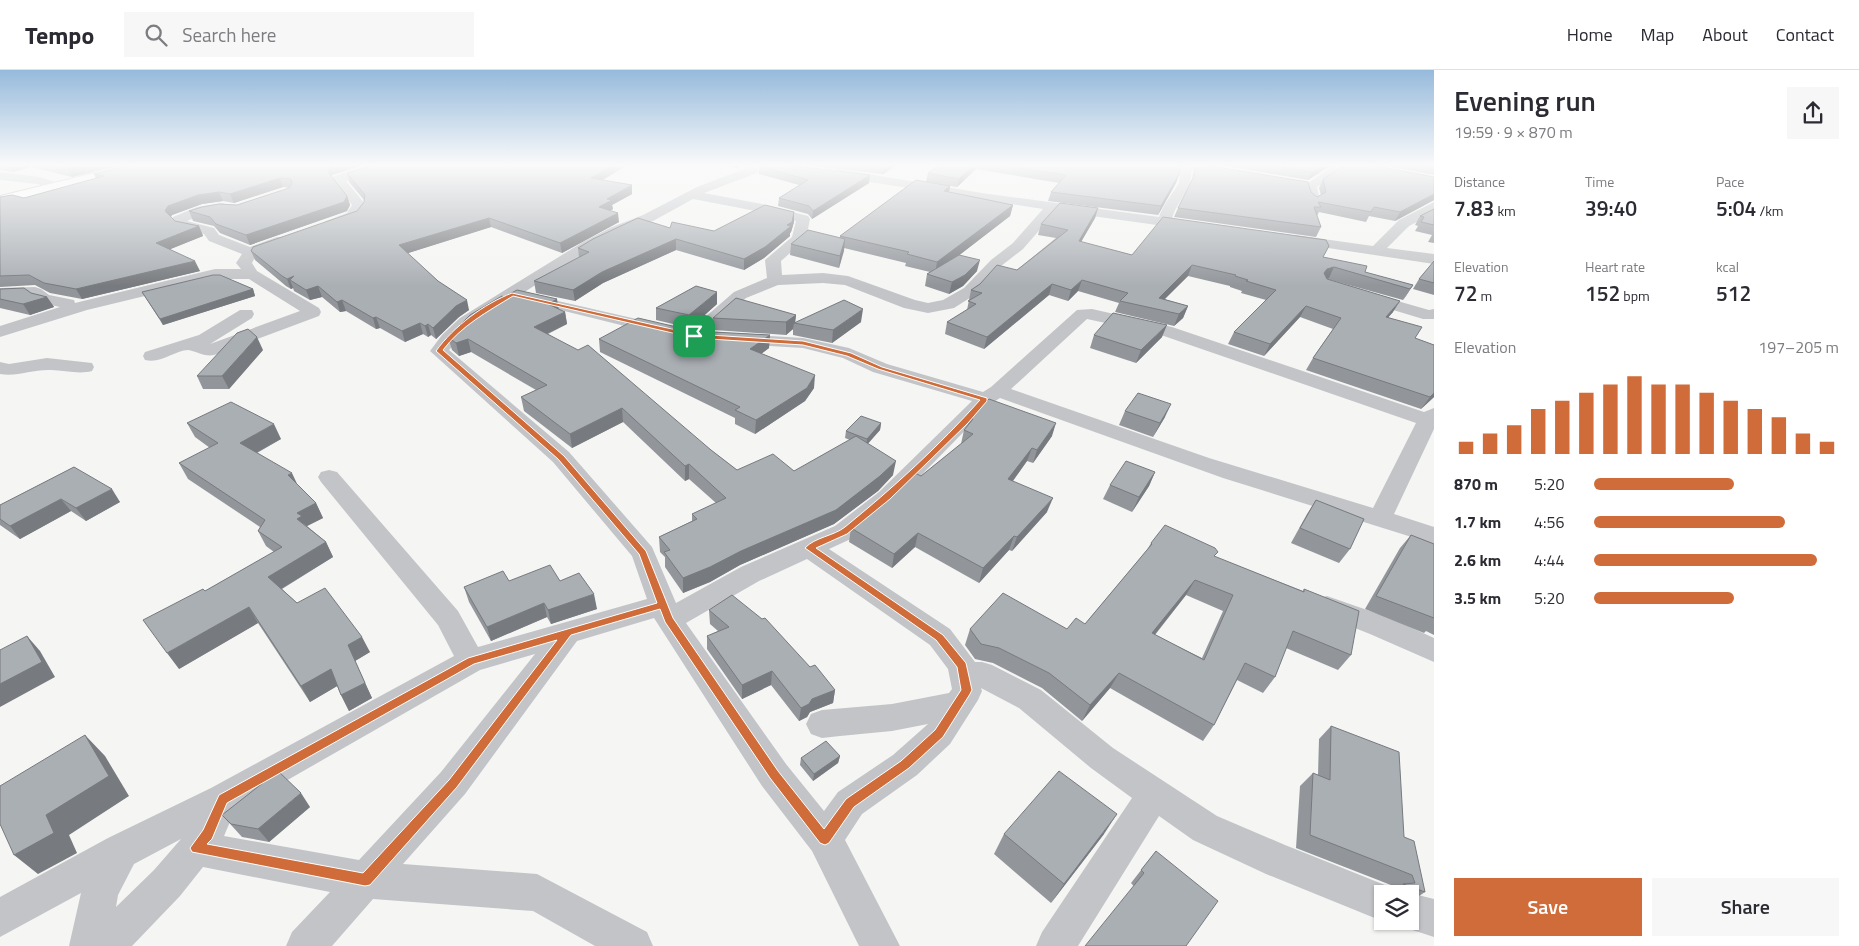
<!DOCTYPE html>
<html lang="en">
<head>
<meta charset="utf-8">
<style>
  :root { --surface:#fff; --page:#f7f7f7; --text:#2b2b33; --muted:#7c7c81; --line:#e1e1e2; --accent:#cf6c39 }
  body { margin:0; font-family:"Titillium Web",sans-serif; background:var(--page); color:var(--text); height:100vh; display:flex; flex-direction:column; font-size:19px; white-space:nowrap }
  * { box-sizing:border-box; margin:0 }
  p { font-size:16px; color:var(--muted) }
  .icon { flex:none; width:28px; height:28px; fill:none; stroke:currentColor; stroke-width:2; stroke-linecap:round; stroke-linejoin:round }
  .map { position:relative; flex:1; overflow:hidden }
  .side { display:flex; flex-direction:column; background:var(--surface); width:425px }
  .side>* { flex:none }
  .fabs { position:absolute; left:1374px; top:815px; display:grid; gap:10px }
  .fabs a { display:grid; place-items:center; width:45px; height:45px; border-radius:0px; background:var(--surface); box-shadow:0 1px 4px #0004; font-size:25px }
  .pin { position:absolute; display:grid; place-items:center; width:42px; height:42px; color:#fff; margin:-21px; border-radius:10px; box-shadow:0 2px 8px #0006 }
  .round { display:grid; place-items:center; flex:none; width:52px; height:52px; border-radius:0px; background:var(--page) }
  .head { display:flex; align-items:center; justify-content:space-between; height:85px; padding:0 20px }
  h1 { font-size:28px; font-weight:600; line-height:38px }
  .metrics { display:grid; grid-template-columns:repeat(3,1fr); gap:8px; height:85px; padding:5px 20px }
  .metrics div { display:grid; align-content:center }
  .metrics b { font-size:21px; font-weight:600 }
  .metrics small { font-size:14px; font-weight:400 }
  .metrics p { font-size:14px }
  .chart { height:140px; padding:10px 20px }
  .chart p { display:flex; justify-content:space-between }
  .chart svg { width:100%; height:90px; margin-top:5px; stroke:var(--accent); stroke-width:6 }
  .primary-button { display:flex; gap:10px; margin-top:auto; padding:10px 20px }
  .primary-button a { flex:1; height:58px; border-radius:0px; background:var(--accent); color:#fff; font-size:20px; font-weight:600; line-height:58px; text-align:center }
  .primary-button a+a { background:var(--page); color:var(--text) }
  ul { padding:0 20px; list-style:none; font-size:16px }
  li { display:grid; grid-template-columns:80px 60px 1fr; align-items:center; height:38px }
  li i { height:12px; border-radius:6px; background:var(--accent) }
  header { display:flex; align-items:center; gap:30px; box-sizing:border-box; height:70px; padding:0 25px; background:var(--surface); border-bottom:1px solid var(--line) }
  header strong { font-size:24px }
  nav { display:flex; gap:28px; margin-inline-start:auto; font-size:18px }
  .search { width:350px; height:45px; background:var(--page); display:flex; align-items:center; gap:12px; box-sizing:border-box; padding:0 18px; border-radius:0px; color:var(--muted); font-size:19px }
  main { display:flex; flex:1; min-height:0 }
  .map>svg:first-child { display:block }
</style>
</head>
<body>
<header>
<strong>Tempo</strong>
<div class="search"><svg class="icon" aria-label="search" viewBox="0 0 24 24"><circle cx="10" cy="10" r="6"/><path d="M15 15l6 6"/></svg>Search here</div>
<nav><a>Home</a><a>Map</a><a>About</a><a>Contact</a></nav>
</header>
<main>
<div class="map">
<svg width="1434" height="876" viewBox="0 0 1434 876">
  <rect width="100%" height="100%" fill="#f5f5f3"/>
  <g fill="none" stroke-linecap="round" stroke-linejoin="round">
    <g stroke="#b4b7ba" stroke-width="2">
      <polygon id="highway" points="132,94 154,94 152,97 0,136 0,126"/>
    </g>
    <g fill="#c2c4c7" fill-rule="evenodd">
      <path d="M372,94H384L380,100L346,111L366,135C361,150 341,161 326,157L324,154L326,151L347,143L352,135L332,109L334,106Z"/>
      <path d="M739,94H752L759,100L757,103L704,123L762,134L808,146L810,149L806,169L781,191L782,205L823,203L848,206L915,230L928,233L943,230L964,218L991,190L1013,173L1043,139L838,107L832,103L834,100L838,99L982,123L1159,147C1163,134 1172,125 1179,113C1181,108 1177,102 1181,98C1187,93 1196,94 1204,94L1191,102C1193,119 1176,132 1172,149L1198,153L1200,156L1193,160L1056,141L1023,179L1001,196L976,224L954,238L928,243L904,238L845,215L823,213L778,215L746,228L700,270L694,271L688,270L685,266L688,262L734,222L767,208L765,190L792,167L796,151L761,142L693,129L653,151L622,163L593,178L523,223L667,256L670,260L667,264L661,265L520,230L519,226L472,256L449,280L569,382L652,477L676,533L741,497L835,456L879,422L972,331L873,302L843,288L803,278L736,274L730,273L727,269L730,265L736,264L803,268L849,278L887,294L983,322L991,317L1077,240L1092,239L1172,257L1424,342L1434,338V359L1394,444L1434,457V474L1223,408L1000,328L992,333L895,432L853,468L829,479L950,559L975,592H982L992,595L1041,620L1113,678L1217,746L1285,775L1395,819L1397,824H1382V851L1266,804L1193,770L1159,746L1078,876H1036L1042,862L1132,728L1091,698L1019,638L981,618L982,621L978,630L950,674L917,705L862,744L845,770L900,876H859L812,781L762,716L654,548L577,571L465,724L403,794L537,804L647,862L653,876H595L533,841L373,829L332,876H286L292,862L330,822L203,797L180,826L132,876H69L81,823L0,867V827L108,768L211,718L454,586L438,555L321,412L318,407L321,402L329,400L337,402L458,541L478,577L647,529L632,486L553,392L430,281L442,265L460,248L583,172L612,157L643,145L697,117L744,99ZM1087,249L1161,265L1416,353L1373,438L1209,388L1011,319ZM807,489L930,575L948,599L952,619L949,623L892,634L822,640L811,644L806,654L811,664L822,668L840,666L892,661L928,654L893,685L838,722L824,741L786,694L686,553L759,511ZM535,584L441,702L359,790L224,766L235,740L480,600ZM181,769L154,800L116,837L118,825L134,794Z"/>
      <polygon points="1336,94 1349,94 1317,117 1320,131 1319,134 1309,134 1304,116"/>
      <polygon points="0,102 40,107 62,114 64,117 58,121 38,114 0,110"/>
      <polygon points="1434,132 1434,143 1409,156 1387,178 1434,184 1434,194 1295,173 1290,172 1288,169 1290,166 1295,165 1373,176 1399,150"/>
      <path d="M223,133L230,137L228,140L205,144L187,151L214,158L219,165L250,177L277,167H287L289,170L287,173L256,185L252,193L257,201L319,238L321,242L319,246L214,285C204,287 196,281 188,280C175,280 162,294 145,290L143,286L145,282L199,265L240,240H252L254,244L252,248L210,274L300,241L249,209H215L87,240L0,267V256L60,237L38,232L31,227L0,228V218L35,217L41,219L49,225L74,230L75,233L215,199H241L236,193L242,184L209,171L204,164L180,159L171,150L173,147L197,137Z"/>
      <polygon points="1366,222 1429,240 1434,239 1434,249 1423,249 1360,230 1358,227 1360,224"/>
      <path d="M47,288L92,293L94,297L92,301C77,305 62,299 48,300C31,300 16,307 0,304V292L9,294Z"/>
      <polygon points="1327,526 1390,548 1434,568 1434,592 1370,564 1317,543 1313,536 1317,529"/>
      <polygon points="1410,823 1434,829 1434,867 1397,855 1395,851 1410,851 1410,824 1408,824"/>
    </g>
    <use href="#highway" fill="#fff" fill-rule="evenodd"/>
  </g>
  <g fill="#92969b" fill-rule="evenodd">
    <polygon points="0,94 125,94 72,107 31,97 13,102 0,100 0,101"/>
    <polygon points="135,94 367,94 332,105 332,107 347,126 350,135 347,141 250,175 220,163 214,156 193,151 189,141 237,135 290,118 283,117 234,133 223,131 202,134 172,145 171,147 175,151 199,156 203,166 170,179 200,201 82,229 50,223 35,215 0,217 0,127 24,128 96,109 94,104"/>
    <polygon points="377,94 629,94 603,110 632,124 612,135 613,139 610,141 619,152 562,183 491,157 408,183 469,240 459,247 436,269 431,265 428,267 423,264 405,272 380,258 376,259 346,241 340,242 322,227 310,230 294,221 293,218 291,219 286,216 255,190 251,181 357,141 364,132 364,130 349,112 347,103"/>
    <polygon points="721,94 740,94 739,99"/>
    <polygon points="792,94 899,94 883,104"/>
    <polygon points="940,94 1187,94 1180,98 1179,104 1176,113 1158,145 1048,131 1051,122 1059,113 976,99 957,117 950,116 949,122 1013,135 1010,146 959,185 977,201 963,216 949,224 925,216 927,204 930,202 905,196 906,193 844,178 839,198 790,185 791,174 840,168 840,166 926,112 928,103"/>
    <polygon points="1213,94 1333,94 1308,110"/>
    <polygon points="1375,94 1434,94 1434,105"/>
    <polygon points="1196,95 1311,122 1317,127 1321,125 1319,118 1323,109 1434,107 1434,130 1395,151 1369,146 1366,152 1319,142 1317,146 1321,157 1316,167 1174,147 1178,138 1192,112 1193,103"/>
    <polygon points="759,96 869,113 812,149 808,144 778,136 779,128 799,115 759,104"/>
    <polygon points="1098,138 1095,148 1081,172 1132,185 1323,187 1365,202 1413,215 1403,230 1327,209 1393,242 1388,247 1415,268 1434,275 1434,327 1421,339 1306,300 1313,288 1333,259 1300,247 1264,286 1228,274 1234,262 1266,230 1241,223 1242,221 1230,217 1230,216 1188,206 1164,229 1188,236 1183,248 1174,256 1115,242 1119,233 1078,221 1068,231 1049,225 984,279 945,264 947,252 967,240 971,220 1017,200 1056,168 1038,165 1041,154"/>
    <polygon points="1434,139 1434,173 1428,172 1432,165 1415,161 1418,156 1415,155 1420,146"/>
    <polygon points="794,152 791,162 790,163 790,166 764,188 744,200 676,180 603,213 575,231 536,223 534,211 579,188 578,178 670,158 714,161"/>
    <polygon points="1434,191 1434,225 1413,219 1419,209"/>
    <polygon points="0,219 31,223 47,227 54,237 30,245 0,238"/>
    <polygon points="253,219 255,226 163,255 142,222"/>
    <polygon points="717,234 690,258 656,250 656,238"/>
    <polygon points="558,239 565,242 567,254 548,264 711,380 737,400 794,401 850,370 845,368 846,361 881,353 880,360 867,374 893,405 878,421 834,454 740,495 710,512 683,523 665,497 665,487 660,482 659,467 692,451 692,444 716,433 689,409 685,411 623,352 572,378 524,341 521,327 536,320 471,282 459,286 452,280 448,267"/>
    <polygon points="796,245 795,252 861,252 832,273 793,265 793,259 786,265 714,260 713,248"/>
    <polygon points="694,261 770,265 769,278 761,284 814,318 805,331 755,364 735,354 735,348 600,282 599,269"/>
    <polygon points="1094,265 1162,267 1136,293 1090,278"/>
    <polygon points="263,280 229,319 203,319 197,306"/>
    <polygon points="1125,341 1165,347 1153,367 1119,355"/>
    <polygon points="970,348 1052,366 1033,393 1027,391 1013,411 1047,442 1012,481 1009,480 979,513 915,477 892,498 849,472 851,458 921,406 961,374 964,360 968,354"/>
    <polygon points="187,353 281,369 257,383 297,414 316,433 323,448 307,456 326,472 333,487 282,519 297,533 370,582 355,591 372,628 349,641 341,625 337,616 310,632 258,553 179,599 205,521 274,482 266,476 258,461 260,457 188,409 179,393 210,378 195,367"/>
    <polygon points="74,397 120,432 86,451 71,441 20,469 0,455 0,435"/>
    <polygon points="1155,402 1149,416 1132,442 1103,429 1110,415"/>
    <polygon points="1316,430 1350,479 1339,493 1291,473 1307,444"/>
    <polygon points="1411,465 1434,474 1434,565 1426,561 1424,563 1365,539 1400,478"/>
    <path d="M1151,473L1215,487L1303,521L1304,519L1351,585L1338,600L1286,578L1275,607L1263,623L1237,610L1214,655L1203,671L1110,618L1082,651L1042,618L993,593L975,589L965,575L970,559H1067L1085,554L1147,480ZM1186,525L1223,541L1202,588L1155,565Z"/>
    <polygon points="509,511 560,511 597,539 551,554 547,547 491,571 469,532 464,517"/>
    <polygon points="709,540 810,597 835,620 833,633 810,642 807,647 799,651 771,615 742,629 707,579 707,566 718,561 710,554"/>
    <polygon points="1331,656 1404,767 1425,822 1410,832 1410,824 1390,824 1396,819 1396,817 1296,778 1300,716 1313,703 1318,705 1319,669"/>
    <polygon points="840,686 838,693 813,711 800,695 801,688"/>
    <polygon points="310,737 269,772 242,767 222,745"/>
    <polygon points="1004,764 1104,764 1051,833 994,784"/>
    <polygon points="1156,781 1186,876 1131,813"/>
  </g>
  <g fill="#777a7e">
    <polygon points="9,94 29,94 31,97 13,102"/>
    <polygon points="86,94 125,94 72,107 68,98"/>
    <polygon points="338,94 367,94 332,105 331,110 328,102 330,96"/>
    <polygon points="615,94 629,94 592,116 591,108"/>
    <polygon points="888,94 899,94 883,104 884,96"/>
    <polygon points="975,94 977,94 976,99 957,117 959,109"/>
    <polygon points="1180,94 1187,94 1178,99"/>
    <polygon points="1324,94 1333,94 1308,110 1312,102"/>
    <polygon points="1179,104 1176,113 1158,145 1161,136"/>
    <polygon points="870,105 869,113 812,149 813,141"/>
    <polygon points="280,108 283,117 234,133 230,124"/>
    <polygon points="632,115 632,124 612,135 613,139 600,146 599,137 607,129"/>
    <polygon points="950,116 948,126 944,121"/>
    <polygon points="219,122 223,131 202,134 172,145 169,150 165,141 168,136 198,125"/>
    <polygon points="1434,124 1434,130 1395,151 1400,142"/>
    <polygon points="347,126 350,135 347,141 250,175 246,165"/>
    <polygon points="1013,135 1010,146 935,204 937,192"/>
    <polygon points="1098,138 1095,148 1075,182 1079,171"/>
    <polygon points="794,142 794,152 791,162 790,163 790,166 764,188 744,200 744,189 787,155"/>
    <polygon points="618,143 619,152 562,183 560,173"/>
    <polygon points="489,148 491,157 402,185 399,175"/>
    <polygon points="199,156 203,166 161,183 156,173"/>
    <polygon points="676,169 676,180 603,213 575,231 573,220 602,202"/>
    <polygon points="845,169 844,181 839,198 840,186"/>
    <polygon points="980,190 977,201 963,216 949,224 952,212"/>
    <polygon points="195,191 200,201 82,229 76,219"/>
    <polygon points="1192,195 1188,206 1155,239 1159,228"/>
    <polygon points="1334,197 1329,208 1321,210 1324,203 1327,199"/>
    <polygon points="294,206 290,210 293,218 291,219 287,209"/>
    <polygon points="1082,210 1078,221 1068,231 1071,220"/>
    <polygon points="1052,214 1049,225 984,279 987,267"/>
    <polygon points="1413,215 1406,226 1403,230 1410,219"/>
    <polygon points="318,216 322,227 310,230 306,220"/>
    <polygon points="253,219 255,226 163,255 160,249"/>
    <polygon points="717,222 717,234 690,258 689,245"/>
    <polygon points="47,227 54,237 30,245 23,234"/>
    <polygon points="557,229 559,241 548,234"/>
    <polygon points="342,230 346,241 340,242 337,232"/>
    <polygon points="467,230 469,240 459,247 436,269 433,258 456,236"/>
    <polygon points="1400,231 1393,242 1379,258 1386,247"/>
    <polygon points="1188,236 1183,248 1174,256 1179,244"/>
    <polygon points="1306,236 1300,247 1264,286 1270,274"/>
    <polygon points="863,239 861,252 832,273 833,260"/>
    <polygon points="565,242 567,254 536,269 534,257"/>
    <polygon points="796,245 795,253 794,253 793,259 786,265 786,252"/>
    <polygon points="376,247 380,258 376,259 373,248"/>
    <polygon points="420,253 423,264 405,272 402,261"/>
    <polygon points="428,254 431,265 428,267 425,256"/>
    <polygon points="1167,255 1162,267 1136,293 1141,280"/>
    <polygon points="770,265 769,278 750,292 750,279"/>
    <polygon points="257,267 263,280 229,319 222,306"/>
    <polygon points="468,269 471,282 459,286 456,273"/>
    <polygon points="815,305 814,318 805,331 755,364 756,350"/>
    <polygon points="1434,323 1434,327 1421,339 1430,327"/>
    <polygon points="1171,334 1165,347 1153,367 1160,353"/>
    <polygon points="622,338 623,352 572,378 570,364"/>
    <polygon points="881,353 880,360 866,376 867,369"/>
    <polygon points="1056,353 1052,366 1033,393 1037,380"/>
    <polygon points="274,354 281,369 247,388 240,373"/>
    <polygon points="1032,378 1027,391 1004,423 1008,409"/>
    <polygon points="896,391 893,405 878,421 834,454 740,495 710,512 683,523 683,508"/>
    <polygon points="689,394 689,409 685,411 685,396"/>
    <polygon points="1155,402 1149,416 1132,442 1139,427"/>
    <polygon points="292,403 299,418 288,405"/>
    <polygon points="112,419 120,432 86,451 76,438"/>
    <polygon points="1053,428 1047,442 1012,481 1017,467"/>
    <polygon points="61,429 71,441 20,469 10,456"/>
    <polygon points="316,433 323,448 307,456 297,449 297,443"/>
    <polygon points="918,463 915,477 892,498 894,484"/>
    <polygon points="1014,466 1009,480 979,513 983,498"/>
    <polygon points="326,472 333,487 276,522 268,507"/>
    <polygon points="1195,510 1186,525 1143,579 1152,563"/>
    <polygon points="594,524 597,539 551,554 548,540"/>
    <polygon points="544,533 547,547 491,571 487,557"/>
    <polygon points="249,537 258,553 179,599 167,583"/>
    <polygon points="27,566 40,581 55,607 0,637 0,614"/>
    <polygon points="362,567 370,582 355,591 372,628 349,641 341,625 348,575"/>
    <polygon points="331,599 339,615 310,632 301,616"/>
    <polygon points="772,601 771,615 742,629 742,615"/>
    <polygon points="1119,603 1110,618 1082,651 1090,635"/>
    <polygon points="835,620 833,633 810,642 807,647 799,651 801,638 812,629"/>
    <polygon points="85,665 105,686 129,726 69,765 77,783 38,804 14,785"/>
    <polygon points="840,686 838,693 813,711 814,704"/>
    <polygon points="301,723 310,737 269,772 258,759"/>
    <polygon points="1117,744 1104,764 1051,833 1064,814"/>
  </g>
  <g fill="#aaafb4" stroke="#777a7e" fill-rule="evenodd">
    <polygon points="49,94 86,94 68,98"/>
    <polygon points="135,94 338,94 330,96 328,102 347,126 344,132 246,165 216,154 210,147 189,141 202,137 219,134 237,135 289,118 292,114 291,109 280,108 230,124 219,122 198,125 168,136 165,141 175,151 199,156 156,173 195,191 76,219 44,213 29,205 0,206 0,127 12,125 24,128 104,106 94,104"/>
    <polygon points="377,94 615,94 591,108 632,115 607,129 612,130 599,137 618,143 560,173 489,148 399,175 438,211 467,230 456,236 433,258 428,254 425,256 420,253 402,261 376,247 373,248 342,230 337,232 318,216 306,220 290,210 294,206 287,209 282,206 251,181 253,177 357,141 364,132 365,125 347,103"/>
    <polygon points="760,94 778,94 870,105 813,141 809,136 779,128 808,110 759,96"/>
    <polygon points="863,94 888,94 884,96"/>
    <polygon points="940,94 975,94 959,109 928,103"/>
    <polygon points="995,94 1181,94 1179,104 1161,136 1051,122 1066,105"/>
    <polygon points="1199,94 1308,112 1311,122 1317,127 1326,122 1323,109 1347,94 1367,94 1434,107 1434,124 1400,142 1374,137 1371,142 1318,132 1321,137 1314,137 1321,157 1178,138 1194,106 1196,95"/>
    <polygon points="1266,94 1324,94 1312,102"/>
    <polygon points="1423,94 1434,94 1434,96"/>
    <polygon points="916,110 950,116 944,121 1013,135 937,192 907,184 909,182 840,166"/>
    <polygon points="1060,133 1098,138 1079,171 1132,185 1163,147 1326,170 1329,176 1323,187 1367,196 1365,202 1413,215 1410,219 1334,197 1327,199 1324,203 1327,209 1400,231 1386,247 1422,257 1415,268 1434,275 1434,323 1430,327 1313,288 1341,248 1306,236 1270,274 1234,262 1276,220 1246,211 1248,210 1235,206 1236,205 1192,195 1159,228 1188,236 1179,244 1120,231 1128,223 1082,210 1071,220 1052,214 987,267 947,252 976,234 968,231 982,223 971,220 980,214 997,195 1017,200 1068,160 1041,154"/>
    <polygon points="765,135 794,142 792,152 787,155 791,156 765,177 744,189 676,169 602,202 573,220 534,211 589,182 578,178 593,169 638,148 670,158 672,152 714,161"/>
    <polygon points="1434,139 1434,155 1421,152 1424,147 1420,146"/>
    <polygon points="808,160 845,169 840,186 791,174"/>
    <polygon points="959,185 980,190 965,205 952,212 927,204"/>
    <polygon points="1434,191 1434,213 1419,209"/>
    <polygon points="213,205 220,205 253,219 160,249 142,222"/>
    <polygon points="696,216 717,222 689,245 656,238"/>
    <polygon points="24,218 31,223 47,227 23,234 0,229 0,219"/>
    <polygon points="517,220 557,229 548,234 565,242 534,257 578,280 588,275 711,380 737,400 773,384 794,401 856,366 896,391 880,406 836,440 741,481 710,497 683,508 664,482 670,480 659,467 697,449 692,444 726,428 689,394 685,396 622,338 570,364 521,327 547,315 468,269 456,273 448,267 470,245 502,226 504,227"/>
    <polygon points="736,228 796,245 786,252 713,248"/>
    <polygon points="844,230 863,239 833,260 794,253"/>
    <polygon points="1113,243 1167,255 1141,280 1094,265"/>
    <polygon points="638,248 694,261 770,265 750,279 815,305 807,318 756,350 735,340 740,337 599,269"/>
    <polygon points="248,259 257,267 222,306 197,306 237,263"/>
    <polygon points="1138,323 1171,334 1160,353 1125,341"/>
    <polygon points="989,329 1056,353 1037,380 1032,378 1008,409 1053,428 1017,467 1014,466 983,498 918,463 894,484 851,458 899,420 915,403 921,406 973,364 964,360 973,349 970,348"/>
    <polygon points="231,332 274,354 240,373 292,403 288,405 316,433 297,443 302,446 297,449 326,472 268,507 297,533 325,518 362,567 348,575 365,613 341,625 331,599 301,616 249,537 167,583 143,550 203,519 205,521 282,477 258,461 265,450 179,393 218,373 187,353"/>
    <polygon points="861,346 881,353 867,369 846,361"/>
    <polygon points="1126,391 1155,402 1139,427 1110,415"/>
    <polygon points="74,397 112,419 76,438 61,429 10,456 0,449 0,435"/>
    <polygon points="1316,430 1364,449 1350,479 1300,458"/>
    <path d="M1165,455L1215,478L1218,482L1214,486L1304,522V519L1359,541L1351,585L1293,561L1275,607L1245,593L1214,655L1119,603L1090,635L1049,603L999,578L981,574L970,559L1003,523L1067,559L1076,548L1085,554L1152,474L1151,473ZM1195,510L1233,525L1204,590L1152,563Z"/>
    <polygon points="1411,465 1434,474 1434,548 1376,526"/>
    <polygon points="550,495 560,511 579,503 594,524 548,540 544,533 487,557 464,517 503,501 509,511"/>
    <polygon points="732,525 762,549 765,548 810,597 815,595 835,620 812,629 809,634 801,638 772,601 742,615 707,566 729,557 709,540"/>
    <polygon points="27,566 42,592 0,614 0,580"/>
    <polygon points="1331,656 1399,682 1404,767 1414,771 1425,822 1403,814 1415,813 1412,805 1310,765 1313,703 1330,710"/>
    <polygon points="85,665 109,706 46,745 54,763 14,785 0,754 0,716"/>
    <polygon points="826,671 840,686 814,704 801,688"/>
    <polygon points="278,701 301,723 258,759 231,754 222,745"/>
    <polygon points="1059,701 1117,744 1064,814 1004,764"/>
    <polygon points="1156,781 1218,831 1186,876 1085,876 1144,803 1141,800"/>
  </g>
  <linearGradient id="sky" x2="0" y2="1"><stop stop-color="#96badc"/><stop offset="0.44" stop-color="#fafafa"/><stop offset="1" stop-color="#fafafa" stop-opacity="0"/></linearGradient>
  <rect width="1434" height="216" fill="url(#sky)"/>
  <path fill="#cf6c39" stroke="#fff" fill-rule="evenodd" d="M512,223L694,264L803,271L851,283L882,297L987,328V331L968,353L890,429L847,464L816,478L943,565L966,593L972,620L970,624L943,667L909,698L854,737L829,773L825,775L820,773L770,708L665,552L660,539L571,565L457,717L370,815L365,816L192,782L190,778L203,760L219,725L468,588L657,533L639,484L558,389L436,281C454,256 484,234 512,223ZM513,226L694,268L803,275L847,286L878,299L980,330C939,376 893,418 845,457C834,466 815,467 805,478L936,570L957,597L961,620L935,660L901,691L846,729L824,759L778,701L673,548L646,481L564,386L443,280C461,256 487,242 513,226ZM557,570L449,710L363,803L207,774L212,769L227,733L474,594Z"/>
</svg>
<div class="fabs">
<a><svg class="icon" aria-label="layers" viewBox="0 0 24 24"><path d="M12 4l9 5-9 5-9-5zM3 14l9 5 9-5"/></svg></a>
</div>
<div class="pin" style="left:694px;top:266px;background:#1e9e55"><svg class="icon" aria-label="arrive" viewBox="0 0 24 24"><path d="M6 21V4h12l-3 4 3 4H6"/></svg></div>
</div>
<section class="side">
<div class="head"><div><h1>Evening run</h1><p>19:59 · 9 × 870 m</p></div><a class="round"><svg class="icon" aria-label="share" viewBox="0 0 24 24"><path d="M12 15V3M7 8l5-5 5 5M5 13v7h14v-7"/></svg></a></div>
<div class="metrics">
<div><p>Distance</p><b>7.83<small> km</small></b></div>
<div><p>Time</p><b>39:40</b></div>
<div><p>Pace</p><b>5:04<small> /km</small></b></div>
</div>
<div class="metrics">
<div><p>Elevation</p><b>72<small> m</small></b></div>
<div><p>Heart rate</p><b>152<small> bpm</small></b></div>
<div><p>kcal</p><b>512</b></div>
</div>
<div class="chart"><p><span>Elevation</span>197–205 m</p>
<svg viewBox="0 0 160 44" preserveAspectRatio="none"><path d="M5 44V38M15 44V34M25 44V30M35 44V22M45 44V18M55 44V14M65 44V10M75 44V6M85 44V10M95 44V10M105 44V14M115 44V18M125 44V22M135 44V26M145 44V34M155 44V38"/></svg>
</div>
<ul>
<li><b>870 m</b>5:20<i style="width:57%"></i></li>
<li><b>1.7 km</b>4:56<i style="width:78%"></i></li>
<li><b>2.6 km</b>4:44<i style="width:91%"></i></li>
<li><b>3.5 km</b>5:20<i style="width:57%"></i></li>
</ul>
<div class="primary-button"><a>Save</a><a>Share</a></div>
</section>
</main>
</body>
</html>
